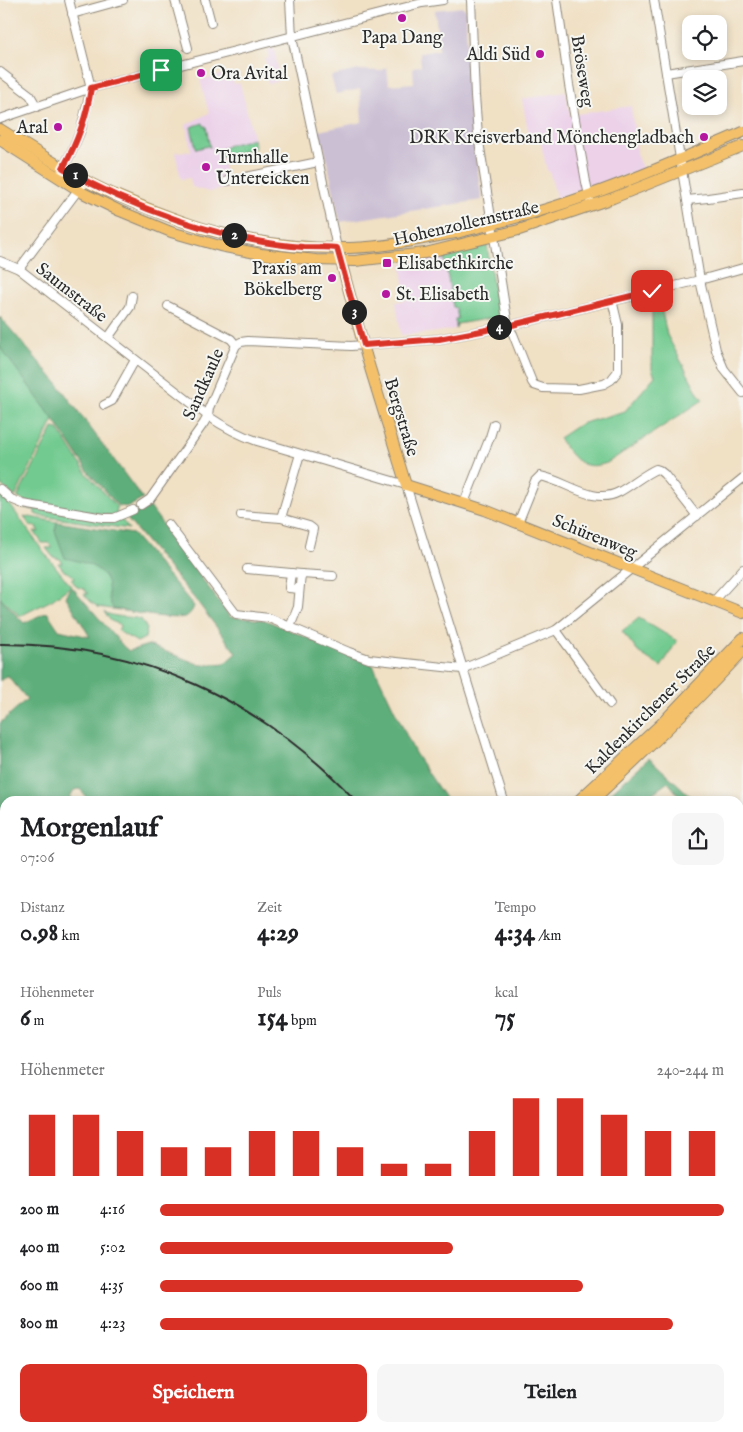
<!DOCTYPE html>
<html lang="de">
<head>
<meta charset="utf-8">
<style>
  :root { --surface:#fff; --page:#f6f6f6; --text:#202124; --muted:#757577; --accent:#d93025 }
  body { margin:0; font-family:"IM FELL English",serif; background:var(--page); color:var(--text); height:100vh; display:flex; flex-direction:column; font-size:19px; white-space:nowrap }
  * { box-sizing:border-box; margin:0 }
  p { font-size:16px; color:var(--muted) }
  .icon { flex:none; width:28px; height:28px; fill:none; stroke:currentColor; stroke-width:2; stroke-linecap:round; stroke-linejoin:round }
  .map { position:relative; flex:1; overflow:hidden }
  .panel { position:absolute; left:0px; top:796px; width:744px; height:636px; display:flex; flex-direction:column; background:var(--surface); border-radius:15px 15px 0 0; box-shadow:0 2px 8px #0003 }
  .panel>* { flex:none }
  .fabs { position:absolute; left:682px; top:15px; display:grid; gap:10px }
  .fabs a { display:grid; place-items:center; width:45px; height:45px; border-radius:10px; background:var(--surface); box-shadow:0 2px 8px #0003; font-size:25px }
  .pin { position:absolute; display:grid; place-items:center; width:42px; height:42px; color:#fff; margin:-21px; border-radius:10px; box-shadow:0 2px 8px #0006 }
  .km { position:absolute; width:25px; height:25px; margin:-12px; border-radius:50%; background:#222; color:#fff; font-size:14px; line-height:25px; text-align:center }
  .round { display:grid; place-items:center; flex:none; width:52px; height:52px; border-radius:10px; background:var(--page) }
  .head { display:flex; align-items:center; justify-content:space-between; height:85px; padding:0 20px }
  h1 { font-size:28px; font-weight:700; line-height:38px }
  .figures { display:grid; grid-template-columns:repeat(3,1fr); gap:8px; height:85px; padding:5px 20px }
  .figures div { display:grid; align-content:center }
  .figures b { font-size:25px; font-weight:700 }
  .figures small { font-size:14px; font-weight:400 }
  .figures p { font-size:14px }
  .chart { height:140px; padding:10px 20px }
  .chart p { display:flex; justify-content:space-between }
  .chart svg { width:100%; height:90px; margin-top:5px; stroke:var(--accent); stroke-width:6 }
  .cta { display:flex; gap:10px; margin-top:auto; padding:10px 20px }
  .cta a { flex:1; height:58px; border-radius:10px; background:var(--accent); color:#fff; font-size:20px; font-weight:700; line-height:58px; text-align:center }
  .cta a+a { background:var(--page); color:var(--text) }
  ul { padding:0 20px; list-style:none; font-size:16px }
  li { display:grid; grid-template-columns:80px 60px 1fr; align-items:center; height:38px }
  li i { height:12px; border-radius:6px; background:var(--accent) }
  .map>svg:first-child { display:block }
</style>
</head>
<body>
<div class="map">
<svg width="743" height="1432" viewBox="0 0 743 1432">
  <rect width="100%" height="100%" fill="#f6f6f2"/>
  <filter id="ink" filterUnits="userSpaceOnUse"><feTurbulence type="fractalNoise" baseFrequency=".02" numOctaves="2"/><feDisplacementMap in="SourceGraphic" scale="10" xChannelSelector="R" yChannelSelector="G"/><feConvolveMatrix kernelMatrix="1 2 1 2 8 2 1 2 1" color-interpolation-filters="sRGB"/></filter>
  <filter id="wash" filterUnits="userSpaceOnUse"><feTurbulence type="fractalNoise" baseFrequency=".0096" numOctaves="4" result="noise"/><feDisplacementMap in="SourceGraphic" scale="20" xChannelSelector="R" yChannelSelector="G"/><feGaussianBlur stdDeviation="1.12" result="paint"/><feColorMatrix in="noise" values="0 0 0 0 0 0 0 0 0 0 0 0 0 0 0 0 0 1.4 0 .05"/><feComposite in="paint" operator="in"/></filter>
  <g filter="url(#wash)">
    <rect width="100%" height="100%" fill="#f0e0c4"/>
    <g fill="#ecd1e9">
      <polygon points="274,48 278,70 276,71 278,81 268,84 266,74 269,73 265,59 269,58 267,50"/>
      <polygon points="231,72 234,84 240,83 256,148 222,158 228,188 209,192 192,187 190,178 181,179 175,152 191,151 186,125 209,113 200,80"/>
      <polygon points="566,92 570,115 631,106 638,159 643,169 557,199 549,171 547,171 540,139 530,141 522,99"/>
      <polygon points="444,255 453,307 456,308 458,319 455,320 456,329 429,333 401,335 396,302 407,300 401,265"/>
    </g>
    <polygon fill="#cbbfd4" points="463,7 466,10 468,105 482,200 340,222 323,141 321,141 319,131 362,122 360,89 336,94 331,76 359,70 381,71 387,67 389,85 414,83 413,67 421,66 420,53 439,50 435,10"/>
    <g fill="#72ca90" stroke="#4e7a5e">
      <polygon points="203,123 204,126 206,126 210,148 208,146 196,149 191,127"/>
      <polygon points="253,139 255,148 221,157 220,150 229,145"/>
      <polygon points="487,245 498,317 457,324 456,329 455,319 458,319 456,308 453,307 444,255"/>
      <path d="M659,298L667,335L698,393L703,400L607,463C581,472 572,457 559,438L580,424L625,411L655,376L652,369V300Z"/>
      <polygon points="0,345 54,420 15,497 0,484"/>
      <polygon points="53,428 58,429 87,474 117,507 117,510 115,512 120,515 114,516 27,502 18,498 18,496"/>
      <polygon points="0,493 11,506 40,547 71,586 52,600 20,616 0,597"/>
      <polygon points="24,508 121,519 129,529 40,516 35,514 35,510"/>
      <polygon points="24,516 57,522 55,531 142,545 183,593 160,616 98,607 91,602 84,594 88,594 84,589 77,587 71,579 75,578 71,574 64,571 58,563 63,563 60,559 53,557 46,548 52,548 49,543 42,543 34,531 39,532 36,527 30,526"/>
      <path d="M104,612C115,618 128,616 141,619L147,629L145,638L137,642C130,637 123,636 118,629L120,628L119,624L111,621Z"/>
      <polygon points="639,618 677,641 661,667 638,652 622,631"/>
      <polygon points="743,826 743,1274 739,1270 739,830"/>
      <polygon points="5,1246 5,1419 0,1418 0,1252"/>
      <polygon points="480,1428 728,1428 724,1432 481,1432"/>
    </g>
    <g fill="#5dae7a" stroke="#446c52">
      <polygon points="0,317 58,384 143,499 128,507 118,506 89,473 54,420 0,347"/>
      <path d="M150,507L230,617L265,620L373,665L415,753L447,801H93C84,798 85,795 80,789L74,790L71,795L70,801H5V915H0V723L27,699L7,675L0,681V598L24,623L47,612L59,630L90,637L66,597L71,586L124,647L129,651L148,645L201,665L225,663L236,653L199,604L128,520L129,516Z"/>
      <path d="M57,522L133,534L194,606C193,610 191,613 187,616C176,622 128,611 114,609C105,598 111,588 106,579C100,565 78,561 65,558L55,531Z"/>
      <polygon points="649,758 696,801 683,801 668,782 642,801 602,801"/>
      <polygon points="5,1032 5,1167 0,1165 0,1034"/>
      <polygon points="5,1172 5,1246 0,1252 0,1185"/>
    </g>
  </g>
  <g filter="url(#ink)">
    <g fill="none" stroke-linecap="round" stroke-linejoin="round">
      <g stroke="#8e8678" stroke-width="10">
        <g id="minor">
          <polyline points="175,0 188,48"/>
          <polyline points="205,0 211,23"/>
          <polyline points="290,0 292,37 337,248"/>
          <polyline points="471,0 475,96 478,135 508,326 513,334 532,382 534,385 543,388 579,389 604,384 611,380 618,371 618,325 612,300"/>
          <polyline points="557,0 569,85 586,182 590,200"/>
          <polyline points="654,0 700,280 716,350 724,369 743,393"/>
          <polyline points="72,14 123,0"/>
          <polyline points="0,72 30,95 37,107"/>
          <polyline points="666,73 743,61"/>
          <polyline points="0,119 91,88 422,3 443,0"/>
          <polyline points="61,172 71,153 81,130 91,88 69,0"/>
          <polyline points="227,181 318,162"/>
          <polyline points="687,200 708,198 743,193"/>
          <path d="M0,261L19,269L208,416C224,427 239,435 257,441L406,485L504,801"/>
          <polyline points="19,269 81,186 88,182"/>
          <polyline points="168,306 231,339 236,345"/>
          <polyline points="108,338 130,307 132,296"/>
          <polyline points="236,345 241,342 248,341 351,346 439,339 508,326 700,280 743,268"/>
          <polyline points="104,405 112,401 135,360"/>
          <polyline points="0,489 11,499 23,504 104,518 114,518 133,510"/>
          <polyline points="464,503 490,437 494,424"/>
          <polyline points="141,505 150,499 204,423 208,416 209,408 236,345"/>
          <polyline points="241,515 281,518 309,526 313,529 309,546"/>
          <polyline points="281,518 300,454"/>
          <path d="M518,523L535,481L540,476C565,480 593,506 619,492C632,485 643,475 656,469L659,470L664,474L697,516"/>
          <polyline points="168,524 236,614 269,618 349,652 369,659 462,669 556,630 743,478"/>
          <polyline points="247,569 291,573"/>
          <polyline points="301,574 333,576"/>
          <polyline points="714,601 743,569"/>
          <polyline points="290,627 298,607 301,574 291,573 289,588 299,589"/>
          <polyline points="556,630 610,704"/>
          <polyline points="739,824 743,819"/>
          <polyline points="0,985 5,991"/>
          <polyline points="0,998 5,1012"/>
        </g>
      </g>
      <g stroke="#8e8678" stroke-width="12">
        <g id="major">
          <path d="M0,129C30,148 60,167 92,184C113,195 135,203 157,212C175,219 194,226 213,231C257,243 305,249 350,248C387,247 424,239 460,232C503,222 547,210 589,195C641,177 692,154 743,132"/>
          <polyline points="0,140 83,193 120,211 171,232 220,246 261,254 316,260 355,261 425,253 519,230 613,198 743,146"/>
          <polyline points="339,254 366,355 406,485 485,510 743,613"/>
          <polyline points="578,801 662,723 743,638"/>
          <path d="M592,801C644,753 695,703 743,651"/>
          <polyline points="0,978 5,980"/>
          <polyline points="0,1007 5,1005"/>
          <polyline points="0,1022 5,1020"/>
        </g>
      </g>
      <use href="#minor" stroke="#fff" stroke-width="8"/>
      <use href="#major" stroke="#f4c16a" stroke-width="10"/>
      <g stroke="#2b2b2b" stroke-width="2">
        <path d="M0,644C139,643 262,700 356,801"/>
        <polyline points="739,1281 743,1285"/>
      </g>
    </g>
  </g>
  <g fill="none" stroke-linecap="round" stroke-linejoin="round" filter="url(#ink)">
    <g stroke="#fff" stroke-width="10">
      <path id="route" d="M161,70L91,88C87,116 77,143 63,168C131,208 223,241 303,247C314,247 326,247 337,248L364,345L439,339L508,326L652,291"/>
    </g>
    <use href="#route" stroke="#d93025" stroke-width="6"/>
  </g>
  <g fill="#b5179e" stroke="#f6f6f2" stroke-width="2">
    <circle cx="402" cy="18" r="5"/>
    <circle cx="540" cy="54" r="5"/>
    <circle cx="201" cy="73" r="5"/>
    <circle cx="58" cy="127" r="5"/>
    <circle cx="704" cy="137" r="5"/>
    <circle cx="206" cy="167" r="5"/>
    <rect x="382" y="258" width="10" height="10" rx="2.5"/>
    <circle cx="332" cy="278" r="5"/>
    <circle cx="386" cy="294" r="5"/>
  </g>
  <g text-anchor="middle" stroke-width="4" stroke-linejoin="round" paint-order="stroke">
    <g font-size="18" fill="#2b2b2b" stroke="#f6f6f2" text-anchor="end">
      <text x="402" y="43" text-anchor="middle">Papa Dang</text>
      <text x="530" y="60">Aldi Süd</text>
      <text x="211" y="79" text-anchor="start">Ora Avital</text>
      <text x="48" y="133">Aral</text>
      <text x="694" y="143">DRK Kreisverband Mönchengladbach</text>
      <text x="216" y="163" text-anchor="start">Turnhalle<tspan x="216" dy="21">Untereicken</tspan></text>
      <text x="397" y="269" text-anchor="start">Elisabethkirche</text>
      <text x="322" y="274">Praxis am<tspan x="322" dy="21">Bökelberg</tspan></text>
      <text x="396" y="300" text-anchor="start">St. Elisabeth</text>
    </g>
    <g font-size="18" fill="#2b2b2b" stroke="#f6f6f2">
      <text transform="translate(583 71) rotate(81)" y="6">Bröseweg</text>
      <text transform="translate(466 223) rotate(-13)" y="6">Hohenzollernstraße</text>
      <text transform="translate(72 292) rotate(38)" y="6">Saumstraße</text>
      <text transform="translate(203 384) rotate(-66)" y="6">Sandkaule</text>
      <text transform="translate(402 417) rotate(73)" y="6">Bergstraße</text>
      <text transform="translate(595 536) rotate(22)" y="6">Schürenweg</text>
      <text transform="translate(650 709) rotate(-45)" y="6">Kaldenkirchener Straße</text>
    </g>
  </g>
</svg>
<div class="fabs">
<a><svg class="icon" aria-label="locate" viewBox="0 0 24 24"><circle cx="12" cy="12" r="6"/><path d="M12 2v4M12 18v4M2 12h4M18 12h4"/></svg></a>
<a><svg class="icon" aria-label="layers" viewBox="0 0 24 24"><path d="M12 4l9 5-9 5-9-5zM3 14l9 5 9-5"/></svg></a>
</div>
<div class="pin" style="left:161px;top:70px;background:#1e9e55"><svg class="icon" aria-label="arrive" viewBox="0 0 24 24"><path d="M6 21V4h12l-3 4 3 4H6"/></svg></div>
<div class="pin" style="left:652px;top:291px;background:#d93025"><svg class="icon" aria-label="check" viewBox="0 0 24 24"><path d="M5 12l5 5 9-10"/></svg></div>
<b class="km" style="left:75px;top:175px">1</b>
<b class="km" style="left:234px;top:235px">2</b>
<b class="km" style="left:354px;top:312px">3</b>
<b class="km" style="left:499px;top:327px">4</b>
<section class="panel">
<div class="head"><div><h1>Morgenlauf</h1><p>07:06</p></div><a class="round"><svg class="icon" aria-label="share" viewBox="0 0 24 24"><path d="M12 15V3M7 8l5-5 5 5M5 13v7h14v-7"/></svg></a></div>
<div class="figures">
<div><p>Distanz</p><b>0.98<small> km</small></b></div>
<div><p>Zeit</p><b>4:29</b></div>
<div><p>Tempo</p><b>4:34<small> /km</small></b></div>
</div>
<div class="figures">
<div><p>Höhenmeter</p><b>6<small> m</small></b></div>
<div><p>Puls</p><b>154<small> bpm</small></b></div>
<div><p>kcal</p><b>75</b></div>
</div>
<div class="chart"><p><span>Höhenmeter</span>240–244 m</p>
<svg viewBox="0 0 160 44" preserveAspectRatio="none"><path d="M5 44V14M15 44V14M25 44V22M35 44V30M45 44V30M55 44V22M65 44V22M75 44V30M85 44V38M95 44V38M105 44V22M115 44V6M125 44V6M135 44V14M145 44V22M155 44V22"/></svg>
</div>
<ul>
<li><b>200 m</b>4:16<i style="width:100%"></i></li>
<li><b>400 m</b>5:02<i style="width:52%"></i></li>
<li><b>600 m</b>4:35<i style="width:75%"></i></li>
<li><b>800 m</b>4:23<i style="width:91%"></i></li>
</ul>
<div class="cta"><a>Speichern</a><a>Teilen</a></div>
</section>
</div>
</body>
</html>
